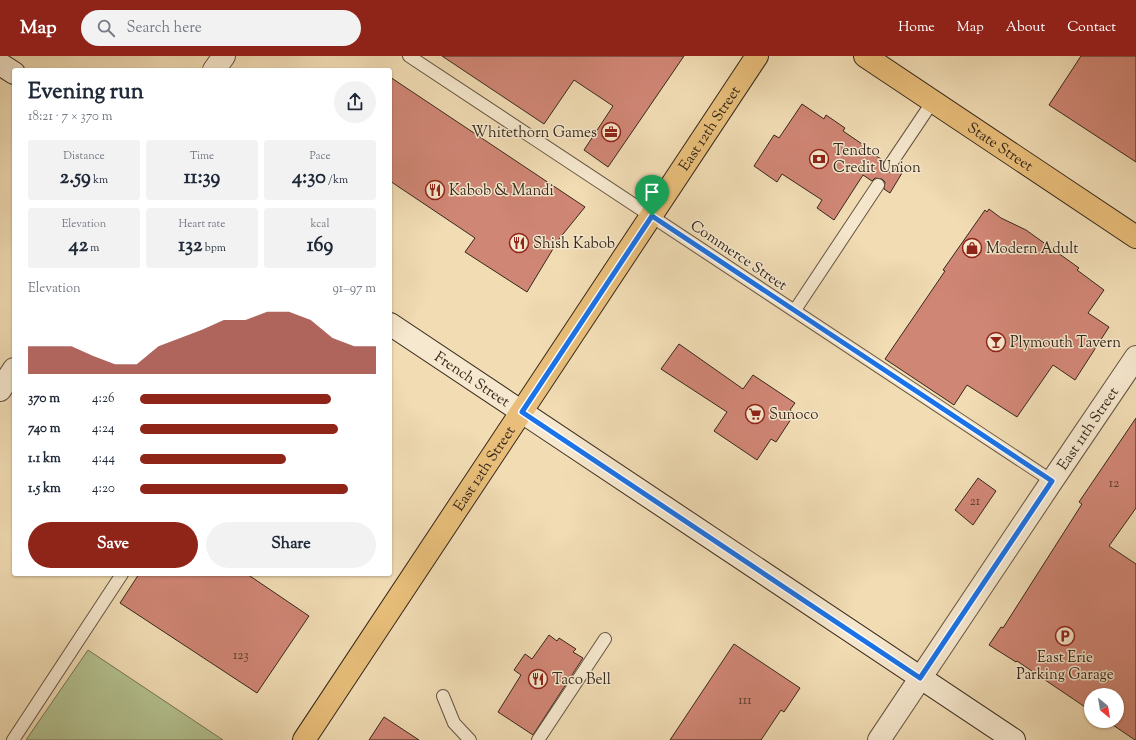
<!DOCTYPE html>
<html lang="en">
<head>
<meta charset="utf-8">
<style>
  :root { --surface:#fff; --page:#f2f2f3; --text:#1f2937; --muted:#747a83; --accent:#8f2418 }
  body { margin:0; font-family:"Sorts Mill Goudy",serif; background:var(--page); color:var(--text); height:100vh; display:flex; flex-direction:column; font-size:15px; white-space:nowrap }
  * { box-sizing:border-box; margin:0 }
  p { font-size:13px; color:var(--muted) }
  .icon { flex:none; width:22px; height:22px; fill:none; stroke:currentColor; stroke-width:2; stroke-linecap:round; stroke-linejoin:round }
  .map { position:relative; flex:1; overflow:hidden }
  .sheet { position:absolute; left:12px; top:12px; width:380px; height:508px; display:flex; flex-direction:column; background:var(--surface); border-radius:4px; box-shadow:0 1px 3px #0004 }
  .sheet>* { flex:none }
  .needle { width:26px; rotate:150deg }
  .fabs { position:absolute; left:1084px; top:632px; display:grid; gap:8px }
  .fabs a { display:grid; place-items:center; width:40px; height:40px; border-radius:50%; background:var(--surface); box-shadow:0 1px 3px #0004; font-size:20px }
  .pin { position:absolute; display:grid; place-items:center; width:34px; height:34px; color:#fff; margin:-41px -17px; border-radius:50% 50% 50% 0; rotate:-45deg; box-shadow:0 0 4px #0007 }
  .pin .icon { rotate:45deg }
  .round { display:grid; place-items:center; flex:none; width:42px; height:42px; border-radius:21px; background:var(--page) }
  .head { display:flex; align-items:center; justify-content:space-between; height:68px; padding:0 16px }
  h1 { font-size:22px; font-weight:700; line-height:30px }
  .metrics { display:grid; grid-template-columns:repeat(3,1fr); gap:6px; height:68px; padding:4px 16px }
  .metrics div { display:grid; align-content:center; border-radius:4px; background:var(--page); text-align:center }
  .metrics b { font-size:20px; font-weight:700 }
  .metrics small { font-size:11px; font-weight:400 }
  .metrics p { font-size:11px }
  .chart { height:112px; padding:8px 16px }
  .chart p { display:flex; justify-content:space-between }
  .chart svg { width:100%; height:72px; margin-top:4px; fill:var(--accent); opacity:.7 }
  .primary-button { display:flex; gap:8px; margin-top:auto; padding:8px 16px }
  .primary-button a { flex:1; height:46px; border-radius:24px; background:var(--accent); color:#fff; font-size:16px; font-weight:700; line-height:46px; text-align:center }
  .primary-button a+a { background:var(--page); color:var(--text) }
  ul { padding:0 16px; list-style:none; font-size:13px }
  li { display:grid; grid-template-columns:64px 48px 1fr; align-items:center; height:30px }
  li i { height:10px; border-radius:5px; background:var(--accent) }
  header { display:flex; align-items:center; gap:24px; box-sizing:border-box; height:56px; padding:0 20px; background:var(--accent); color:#fff }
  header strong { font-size:19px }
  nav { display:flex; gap:22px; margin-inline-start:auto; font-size:14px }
  .search { width:280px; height:36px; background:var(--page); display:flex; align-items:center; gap:10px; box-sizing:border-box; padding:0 14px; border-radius:22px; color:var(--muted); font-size:15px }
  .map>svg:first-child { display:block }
</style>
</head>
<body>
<header>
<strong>Map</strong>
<div class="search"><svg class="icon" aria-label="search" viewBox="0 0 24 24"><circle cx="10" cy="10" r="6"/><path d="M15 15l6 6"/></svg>Search here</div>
<nav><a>Home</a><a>Map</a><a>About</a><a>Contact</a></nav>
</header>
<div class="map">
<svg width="1136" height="684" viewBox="0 0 1136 684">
  <rect width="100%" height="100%" fill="#f1dcb4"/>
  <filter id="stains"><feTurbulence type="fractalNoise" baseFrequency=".005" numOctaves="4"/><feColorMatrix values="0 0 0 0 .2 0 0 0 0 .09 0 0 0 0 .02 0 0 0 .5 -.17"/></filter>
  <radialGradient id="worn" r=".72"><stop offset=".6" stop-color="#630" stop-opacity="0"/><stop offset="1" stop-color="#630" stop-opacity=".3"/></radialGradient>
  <polygon fill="#b4c291" stroke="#757556" points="88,594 223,684 26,684"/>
  <g fill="#d08675" stroke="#36281c">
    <polygon points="442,0 684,0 608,111 584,94 613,50 574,24 544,68"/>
    <polygon points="1081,0 1136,0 1136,106 1049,49"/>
    <polygon points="390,21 585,151 559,183 527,236 465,196 475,182 390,125"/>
    <polygon points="802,48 824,63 826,59 845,72 843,75 865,90 864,92 884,105 883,109 886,115 890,116 896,113 902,117 890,137 884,133 885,126 882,123 875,122 872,125 863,119 834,164 817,152 822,144 782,118 777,126 754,110 774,79 779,82"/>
    <polygon points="989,153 1001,162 1026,174 1079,212 1077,214 1104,234 1088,257 1109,271 1075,324 1053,309 1017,361 967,329 954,349 885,303 945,215 943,214 985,154 987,156"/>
    <polygon points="679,288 743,333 753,319 795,347 790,354 795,357 776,386 771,383 757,404 714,375 727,356 661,313"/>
    <polygon points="1136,362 1136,452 1109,490 1136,508 1136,684 1135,684 1107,665 1117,665 1117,639 1091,639 1091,655 1017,605 1016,606 989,589 1001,571 1003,572 1082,448 1079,446"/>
    <polygon points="978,422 996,435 973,469 955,454"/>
    <polygon points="139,518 247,518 309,560 257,637 120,547"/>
    <polygon points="549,579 557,585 559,582 576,593 573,596 583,602 533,679 498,656 521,619 514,614 525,598 532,603"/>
    <polygon points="734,588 800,632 784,656 781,654 761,684 670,684"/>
    <polygon points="384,661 419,684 369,684"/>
  </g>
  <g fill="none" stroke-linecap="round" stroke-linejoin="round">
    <g stroke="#655542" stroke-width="14">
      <g id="service">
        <polyline points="409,0 1052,425"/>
        <polyline points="890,109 933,45"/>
        <polyline points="795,254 878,129"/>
        <polyline points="443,640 454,667 470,684"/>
        <polyline points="13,684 122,518"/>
        <polyline points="538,684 605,583"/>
      </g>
    </g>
    <g stroke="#655542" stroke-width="24">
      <g id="minor">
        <polyline points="214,14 224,0"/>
        <polyline points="0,334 14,313"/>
        <path id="s1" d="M879,684L1052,425L1136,301"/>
      </g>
    </g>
    <g stroke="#36281c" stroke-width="24">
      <g id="secondary">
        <polyline points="0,8 14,17"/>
        <path id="s2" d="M390,268L1014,684"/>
      </g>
    </g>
    <g stroke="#36281c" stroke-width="24">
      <g id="primary">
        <path id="s3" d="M865,0L1136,181"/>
        <path id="s4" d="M304,684L757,0"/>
      </g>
    </g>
    <use href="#service" stroke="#f6e8ce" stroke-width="12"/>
    <use href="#minor" stroke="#f6e8ce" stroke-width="22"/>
    <use href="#secondary" stroke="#f6e8ce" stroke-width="22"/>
    <use href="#primary" stroke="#e8be7a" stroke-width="22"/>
  </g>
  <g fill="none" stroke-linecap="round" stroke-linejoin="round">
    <g stroke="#fff" stroke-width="8">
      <polygon id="route" points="652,160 1052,425 920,622 522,356"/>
    </g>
    <use href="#route" stroke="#1a73e8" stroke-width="5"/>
  </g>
  <defs>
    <g id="office-ring" transform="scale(1)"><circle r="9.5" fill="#f6e8ce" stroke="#8f2418" stroke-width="1.5"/><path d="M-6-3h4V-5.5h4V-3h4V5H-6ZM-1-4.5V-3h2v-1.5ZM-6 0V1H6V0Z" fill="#8f2418"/></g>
    <g id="bank-ring" transform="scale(1)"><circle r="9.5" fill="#f6e8ce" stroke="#8f2418" stroke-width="1.5"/><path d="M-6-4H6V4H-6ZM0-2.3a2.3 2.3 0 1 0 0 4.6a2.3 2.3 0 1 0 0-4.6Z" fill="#8f2418"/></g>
    <g id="restaurant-ring" transform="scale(1)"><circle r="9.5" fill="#f6e8ce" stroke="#8f2418" stroke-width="1.5"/><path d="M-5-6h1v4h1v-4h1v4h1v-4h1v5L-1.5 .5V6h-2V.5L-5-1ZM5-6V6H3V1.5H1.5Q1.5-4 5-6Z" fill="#8f2418"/></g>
    <g id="shop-ring" transform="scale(1)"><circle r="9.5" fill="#f6e8ce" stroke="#8f2418" stroke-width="1.5"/><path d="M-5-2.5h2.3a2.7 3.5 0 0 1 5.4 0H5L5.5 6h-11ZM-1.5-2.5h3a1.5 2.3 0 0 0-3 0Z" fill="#8f2418"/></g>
    <g id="bar-ring" transform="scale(1)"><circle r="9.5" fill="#f6e8ce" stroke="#8f2418" stroke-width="1.5"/><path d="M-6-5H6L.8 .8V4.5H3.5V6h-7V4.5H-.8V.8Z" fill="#8f2418"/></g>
    <g id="supermarket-ring" transform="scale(1)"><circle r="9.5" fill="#f6e8ce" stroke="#8f2418" stroke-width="1.5"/><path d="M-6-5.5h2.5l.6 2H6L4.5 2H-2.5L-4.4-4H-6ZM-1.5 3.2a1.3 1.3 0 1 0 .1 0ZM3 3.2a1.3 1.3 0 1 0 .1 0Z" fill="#8f2418"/></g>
    <g id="parking-ring" transform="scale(1)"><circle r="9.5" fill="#f6e8ce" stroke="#8f2418" stroke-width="1.5"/><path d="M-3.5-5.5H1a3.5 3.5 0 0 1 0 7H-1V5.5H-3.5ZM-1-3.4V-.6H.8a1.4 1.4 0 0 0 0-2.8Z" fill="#8f2418"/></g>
  </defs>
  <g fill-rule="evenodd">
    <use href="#office-ring" x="611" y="76"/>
    <use href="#bank-ring" x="819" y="103"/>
    <use href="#restaurant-ring" x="435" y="134"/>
    <use href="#restaurant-ring" x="519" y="187"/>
    <use href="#shop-ring" x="972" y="192"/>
    <use href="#bar-ring" x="996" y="286"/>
    <use href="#supermarket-ring" x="755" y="358"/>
    <use href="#parking-ring" x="1065" y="580"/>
    <use href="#restaurant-ring" x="538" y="623"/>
  </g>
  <g text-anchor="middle" stroke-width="3" stroke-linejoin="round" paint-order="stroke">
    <g font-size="13" fill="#5c4032">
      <text x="1114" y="431">12</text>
      <text x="975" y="449">21</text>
      <text x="241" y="603">123</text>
      <text x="745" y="648">111</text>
    </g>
    <g font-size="15" fill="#36281c" stroke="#f6e8ce">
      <text dy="5" stroke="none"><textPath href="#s4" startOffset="734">East 12th Street</textPath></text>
      <text dy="5" stroke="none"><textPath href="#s3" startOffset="163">State Street</textPath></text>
      <text transform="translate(739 199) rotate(34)" y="5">Commerce Street</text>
      <text dy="5" stroke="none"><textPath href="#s2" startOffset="99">French Street</textPath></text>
      <text dy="5" stroke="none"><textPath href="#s1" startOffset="375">East 11th Street</textPath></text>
      <text dy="5" stroke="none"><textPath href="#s4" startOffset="326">East 12th Street</textPath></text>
    </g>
    <g font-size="15" fill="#36281c" stroke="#f6e8ce" text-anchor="start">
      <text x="597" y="81" text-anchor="end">Whitethorn Games</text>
      <text x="833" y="99">Tendto<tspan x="833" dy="17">Credit Union</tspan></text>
      <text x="449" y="139">Kabob &amp; Mandi</text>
      <text x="533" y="192">Shish Kabob</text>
      <text x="986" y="197">Modern Adult</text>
      <text x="1010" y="291">Plymouth Tavern</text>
      <text x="769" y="363">Sunoco</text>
      <text x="1065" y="606" text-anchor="middle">East Erie<tspan x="1065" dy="17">Parking Garage</tspan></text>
      <text x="552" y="628">Taco Bell</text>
    </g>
  </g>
  <rect width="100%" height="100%" filter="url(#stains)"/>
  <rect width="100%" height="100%" fill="url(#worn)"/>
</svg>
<div class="fabs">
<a><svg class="needle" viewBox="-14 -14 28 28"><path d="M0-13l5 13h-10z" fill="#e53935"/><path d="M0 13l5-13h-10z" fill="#747a83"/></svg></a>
</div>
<div class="pin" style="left:652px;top:160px;background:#1e9e55"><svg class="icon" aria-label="arrive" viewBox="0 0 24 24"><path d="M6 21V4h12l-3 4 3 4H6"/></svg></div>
<section class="sheet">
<div class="head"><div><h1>Evening run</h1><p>18:21 · 7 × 370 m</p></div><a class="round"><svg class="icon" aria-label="share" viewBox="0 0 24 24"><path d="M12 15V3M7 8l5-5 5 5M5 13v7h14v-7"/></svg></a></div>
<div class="metrics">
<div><p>Distance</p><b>2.59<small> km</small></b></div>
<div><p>Time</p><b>11:39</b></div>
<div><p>Pace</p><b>4:30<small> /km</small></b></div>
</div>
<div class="metrics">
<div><p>Elevation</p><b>42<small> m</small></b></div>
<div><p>Heart rate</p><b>132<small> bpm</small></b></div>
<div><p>kcal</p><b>169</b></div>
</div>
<div class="chart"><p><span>Elevation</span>91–97 m</p>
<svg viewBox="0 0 160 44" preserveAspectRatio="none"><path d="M0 44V27L10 27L20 27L30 33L40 38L50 38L60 27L70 22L80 17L90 11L100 11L110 6L120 6L130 11L140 22L150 27L160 27V44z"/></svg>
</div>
<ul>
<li><b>370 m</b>4:26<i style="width:81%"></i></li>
<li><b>740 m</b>4:24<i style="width:84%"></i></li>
<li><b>1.1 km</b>4:44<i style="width:62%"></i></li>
<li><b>1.5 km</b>4:20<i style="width:88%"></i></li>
</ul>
<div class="primary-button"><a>Save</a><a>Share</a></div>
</section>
</div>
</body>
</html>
